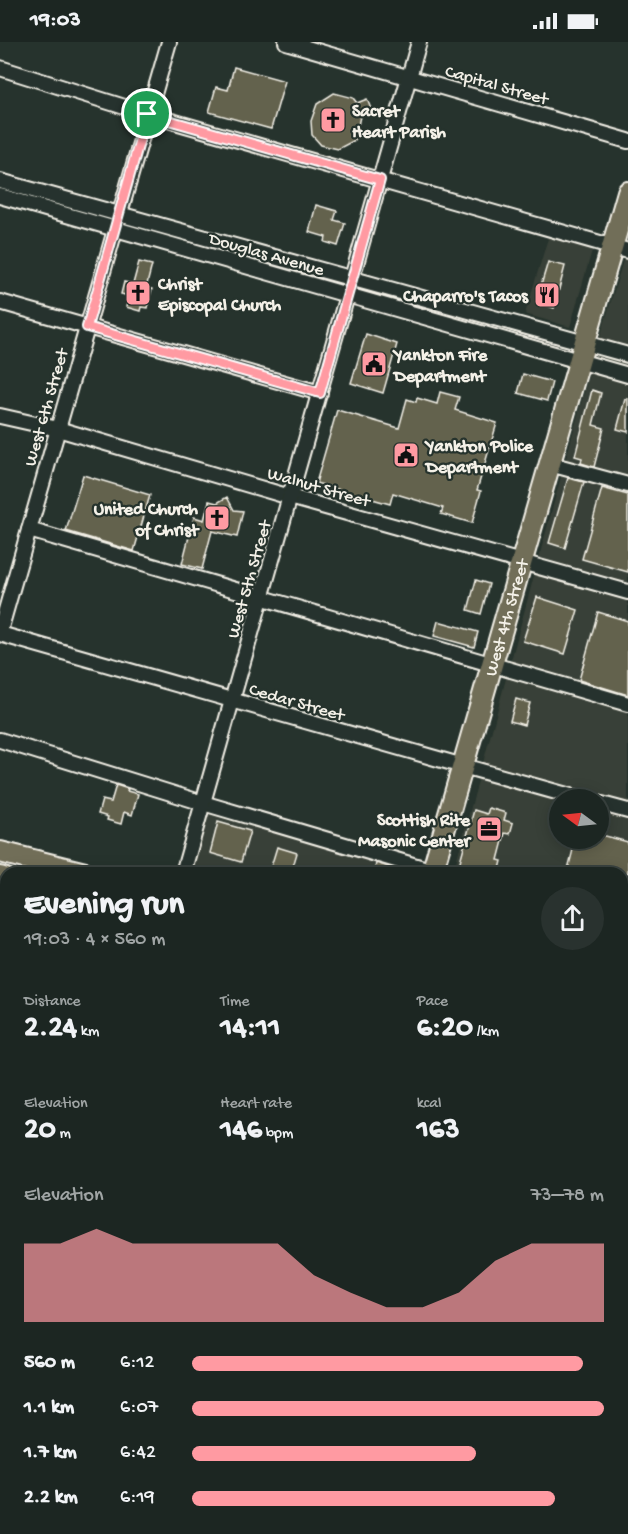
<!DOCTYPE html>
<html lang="en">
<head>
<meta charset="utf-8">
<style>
  :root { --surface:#1c2622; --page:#29322f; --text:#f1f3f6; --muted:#a0a5a5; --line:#3a4340; --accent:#ff9aa2 }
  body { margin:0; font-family:"Gochi Hand",sans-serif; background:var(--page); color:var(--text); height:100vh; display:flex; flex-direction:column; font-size:22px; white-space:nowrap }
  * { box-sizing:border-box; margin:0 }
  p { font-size:20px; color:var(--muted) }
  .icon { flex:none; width:33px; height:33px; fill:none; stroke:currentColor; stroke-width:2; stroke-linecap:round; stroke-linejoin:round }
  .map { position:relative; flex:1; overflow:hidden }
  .panel { position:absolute; left:0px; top:825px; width:628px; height:668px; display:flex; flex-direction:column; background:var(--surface); border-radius:18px 18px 0 0; box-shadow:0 3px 15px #0003,0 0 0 2px var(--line) }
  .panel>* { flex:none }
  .needle { width:39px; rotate:285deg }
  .buttons { position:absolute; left:549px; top:747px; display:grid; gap:12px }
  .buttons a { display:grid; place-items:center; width:60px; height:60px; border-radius:50%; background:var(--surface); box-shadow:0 3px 15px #0003,0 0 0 2px var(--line); font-size:30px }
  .pin { position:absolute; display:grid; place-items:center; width:51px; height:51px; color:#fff; margin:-26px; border:3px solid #fff; border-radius:50%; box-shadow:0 2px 6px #0007 }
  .round { display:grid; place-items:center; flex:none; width:63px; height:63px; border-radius:32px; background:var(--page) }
  .overview { display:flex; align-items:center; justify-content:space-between; height:102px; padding:0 24px }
  h1 { font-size:33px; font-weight:700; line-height:45px }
  .metrics { display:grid; grid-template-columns:repeat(3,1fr); gap:9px; height:102px; padding:6px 24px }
  .metrics div { display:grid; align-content:center }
  .metrics b { font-size:30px; font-weight:700 }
  .metrics small { font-size:16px; font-weight:400 }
  .metrics p { font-size:16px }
  .chart { height:168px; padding:12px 24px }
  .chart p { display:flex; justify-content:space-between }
  .chart svg { width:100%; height:108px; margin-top:6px; fill:var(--accent); opacity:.7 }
  ul { padding:0 24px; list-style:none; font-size:20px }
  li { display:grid; grid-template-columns:96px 72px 1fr; align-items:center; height:45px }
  li i { height:15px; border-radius:8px; background:var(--accent) }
  .status { display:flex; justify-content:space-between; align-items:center; height:42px; padding:0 30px; background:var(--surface); direction:ltr }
  .status svg { height:16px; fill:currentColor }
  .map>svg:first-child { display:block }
</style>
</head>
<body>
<div class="status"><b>19:03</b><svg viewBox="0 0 49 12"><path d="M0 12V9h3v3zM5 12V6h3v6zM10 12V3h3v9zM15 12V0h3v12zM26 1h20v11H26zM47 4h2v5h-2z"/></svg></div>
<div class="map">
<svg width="628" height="1492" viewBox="0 0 628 1492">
  <rect width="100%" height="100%" fill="#26332d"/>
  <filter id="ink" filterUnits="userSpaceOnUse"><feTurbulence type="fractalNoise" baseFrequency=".0167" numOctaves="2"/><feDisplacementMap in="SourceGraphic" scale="12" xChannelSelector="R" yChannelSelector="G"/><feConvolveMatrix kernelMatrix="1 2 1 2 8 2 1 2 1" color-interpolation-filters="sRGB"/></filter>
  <g filter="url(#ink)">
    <g fill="#384137" fill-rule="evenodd">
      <polygon points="549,193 593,205 570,285 525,272"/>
      <path d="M628,202V968L622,966V831H453L589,332ZM560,758H598V796H560Z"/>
      <polygon points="211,762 417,821 414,831 192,831"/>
      <polygon points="622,1021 628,1023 628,1215 622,1213"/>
    </g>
    <g fill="#63624d" stroke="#f4f1e8" stroke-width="1.5">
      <polygon points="234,25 285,39 271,87 209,70 216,45 228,48"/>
      <polygon points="334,51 353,56 357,61 367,57 371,67 360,74 355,98 338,107 321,103 312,93 311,79 317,62"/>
      <polygon points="316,163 337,169 334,178 345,181 338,204 325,200 326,195 309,190"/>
      <polygon points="139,220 152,223 146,246 152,247 147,266 141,265 140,269 126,265 129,254 121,252 124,240 133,242"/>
      <polygon points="548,220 565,224 554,266 536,260"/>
      <polygon points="366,292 397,302 383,351 351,341"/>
      <polygon points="523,332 552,340 547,359 518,351"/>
      <polygon points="592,348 601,351 593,383 604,386 594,425 581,421 582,416 575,414"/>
      <polygon points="440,350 459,355 455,368 497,381 477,448 481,449 472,481 441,472 443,466 393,451 390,462 316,441 337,368 399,386 407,357 416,360 417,356 437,362"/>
      <polygon points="625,357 628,357 628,390 617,387"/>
      <polygon points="83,433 150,453 134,509 66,489"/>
      <polygon points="568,436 584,440 565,506 549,501"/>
      <polygon points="602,446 628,453 628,530 582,517"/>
      <polygon points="227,455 234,468 243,469 237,495 212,489 202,527 182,522 194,475 204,478 209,459 217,461"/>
      <polygon points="476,538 489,542 481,572 468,568"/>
      <polygon points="537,555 578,568 565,612 523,599"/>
      <polygon points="598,570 628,579 628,653 579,638"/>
      <polygon points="438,579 478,590 474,605 434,594"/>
      <polygon points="516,657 530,661 524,683 510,679"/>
      <polygon points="116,743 128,747 127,749 138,752 132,773 124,770 121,782 107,778 108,775 98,772 102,758 111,760"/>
      <polygon points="489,766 506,771 504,778 513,781 510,792 505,791 498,818 502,819 499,831 490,831 459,823 474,768 487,772"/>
      <polygon points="218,780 250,789 241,820 210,811"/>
      <polygon points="598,792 628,800 628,831 567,831 576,796 598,796"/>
      <polygon points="277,805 297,811 291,831 269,831"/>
      <polygon points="376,821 408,831 374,831"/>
    </g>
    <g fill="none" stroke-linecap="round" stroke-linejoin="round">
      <g stroke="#f4f1e8" stroke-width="18">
        <g id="minor">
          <polyline points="286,0 628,99"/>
          <polyline points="0,26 147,72 628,209"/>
          <polyline points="0,139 628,313"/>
          <polyline points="0,154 628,333"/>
          <polyline points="0,260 320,351"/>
          <polyline points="0,374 58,387 290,455 628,550"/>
          <polyline points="550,422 628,443"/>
          <polyline points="29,488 628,662"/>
          <polyline points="0,589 169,0"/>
          <polyline points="0,592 463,724 585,758"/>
          <polyline points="0,698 203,761 440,831"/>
          <polyline points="598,761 628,769"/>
          <polyline points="183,831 419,0"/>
          <polyline points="622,883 628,885"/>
          <polyline points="0,939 6,941"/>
          <polyline points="622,1039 628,1021"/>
          <polyline points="0,1049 6,1051"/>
          <polyline points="622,1118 628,1119"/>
          <polyline points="0,1162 6,1164"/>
          <polyline points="622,1226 628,1228"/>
          <polyline points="0,1269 6,1270"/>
          <polyline points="622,1340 628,1341"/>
          <polyline points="0,1380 6,1382"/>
          <polyline points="622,1445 628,1447"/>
          <polyline points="0,1465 6,1443"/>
          <polyline points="369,1486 389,1492"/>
          <polyline points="0,1490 9,1492"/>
          <polyline points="492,1492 494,1486"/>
        </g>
      </g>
      <g stroke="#f4f1e8" stroke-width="21">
        <polyline id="major" points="243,1492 245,1486"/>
      </g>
      <g stroke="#f4f1e8" stroke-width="24">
        <g id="highway">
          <polyline points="0,810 85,831"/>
          <path id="s1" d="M432,831L628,150"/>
          <polyline points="0,835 6,837"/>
          <polyline points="622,979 628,980"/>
          <polyline points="622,1015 628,1017"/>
        </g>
      </g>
      <use href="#minor" stroke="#26332d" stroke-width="14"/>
      <use href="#major" stroke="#716e59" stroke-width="16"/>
      <use href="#highway" stroke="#716e59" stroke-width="20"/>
    </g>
  </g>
  <g fill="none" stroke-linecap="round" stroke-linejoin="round" filter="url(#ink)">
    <g stroke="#fff" stroke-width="12">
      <polygon id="route" points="147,72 380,138 320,351 87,285"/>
    </g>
    <use href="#route" stroke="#ff9aa2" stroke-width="8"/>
  </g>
  <defs>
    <g id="church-square" transform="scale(1.35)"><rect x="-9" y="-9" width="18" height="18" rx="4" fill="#ff9aa2" stroke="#26332d"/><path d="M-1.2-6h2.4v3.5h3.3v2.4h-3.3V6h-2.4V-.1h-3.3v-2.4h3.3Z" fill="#111"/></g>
    <g id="restaurant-square" transform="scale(1.35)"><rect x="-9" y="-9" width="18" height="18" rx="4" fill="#ff9aa2" stroke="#26332d"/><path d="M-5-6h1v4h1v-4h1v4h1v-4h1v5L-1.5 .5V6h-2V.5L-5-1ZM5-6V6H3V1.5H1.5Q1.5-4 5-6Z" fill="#111"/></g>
    <g id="civic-square" transform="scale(1.35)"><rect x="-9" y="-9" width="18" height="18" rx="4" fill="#ff9aa2" stroke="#26332d"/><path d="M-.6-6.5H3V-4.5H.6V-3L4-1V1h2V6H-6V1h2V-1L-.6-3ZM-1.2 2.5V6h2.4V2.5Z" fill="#111"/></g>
    <g id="office-square" transform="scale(1.35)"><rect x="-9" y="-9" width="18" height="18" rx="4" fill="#ff9aa2" stroke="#26332d"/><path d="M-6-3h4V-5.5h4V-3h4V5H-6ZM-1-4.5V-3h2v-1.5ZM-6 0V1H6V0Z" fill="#111"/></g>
  </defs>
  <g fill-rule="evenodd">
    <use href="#church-square" x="333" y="78"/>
    <use href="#church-square" x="138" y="251"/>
    <use href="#restaurant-square" x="547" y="253"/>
    <use href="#civic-square" x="374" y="322"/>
    <use href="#civic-square" x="406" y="413"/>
    <use href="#church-square" x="217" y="476"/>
    <use href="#office-square" x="489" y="787"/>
  </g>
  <g text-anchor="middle" stroke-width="4.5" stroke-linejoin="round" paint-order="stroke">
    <g font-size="18" fill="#f4f1e8" stroke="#26332d">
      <text transform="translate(497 42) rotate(16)" y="6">Capital Street</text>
      <text transform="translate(267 211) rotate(16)" y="6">Douglas Avenue</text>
      <text transform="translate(45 365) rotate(-74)" y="6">West 6th Street</text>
      <text transform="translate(319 444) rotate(16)" y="6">Walnut Street</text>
      <text transform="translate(248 537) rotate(-74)" y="6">West 5th Street</text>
      <text dy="6" stroke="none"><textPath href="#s1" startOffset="266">West 4th Street</textPath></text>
      <text transform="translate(297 659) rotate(16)" y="6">Cedar Street</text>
    </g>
    <g font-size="18" font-weight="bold" fill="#f4f1e8" stroke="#26332d" text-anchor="start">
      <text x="352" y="74">Sacret<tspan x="352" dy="21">Heart Parish</tspan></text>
      <text x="158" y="247">Christ<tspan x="158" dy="21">Episcopal Church</tspan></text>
      <text x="528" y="259" text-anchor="end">Chaparro's Tacos</text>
      <text x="394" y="318">Yankton Fire<tspan x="394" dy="21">Department</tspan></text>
      <text x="426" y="409">Yankton Police<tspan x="426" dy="21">Department</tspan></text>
      <text x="198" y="472" text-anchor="end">United Church<tspan x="198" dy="21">of Christ</tspan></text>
      <text x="470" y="783" text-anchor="end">Scottish Rite<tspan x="470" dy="21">Masonic Center</tspan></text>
    </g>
  </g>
</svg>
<div class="buttons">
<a><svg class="needle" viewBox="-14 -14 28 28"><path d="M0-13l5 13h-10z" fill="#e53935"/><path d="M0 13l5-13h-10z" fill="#a0a5a5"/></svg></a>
</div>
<div class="pin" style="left:147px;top:72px;background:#1e9e55"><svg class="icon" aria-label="arrive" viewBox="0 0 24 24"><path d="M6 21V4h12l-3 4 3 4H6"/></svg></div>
<section class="panel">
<div class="overview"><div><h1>Evening run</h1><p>19:03 · 4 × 560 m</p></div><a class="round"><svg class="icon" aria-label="share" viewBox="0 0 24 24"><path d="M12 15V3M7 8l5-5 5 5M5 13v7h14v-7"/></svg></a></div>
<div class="metrics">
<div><p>Distance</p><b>2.24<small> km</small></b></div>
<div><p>Time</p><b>14:11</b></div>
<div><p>Pace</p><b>6:20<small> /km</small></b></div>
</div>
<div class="metrics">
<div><p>Elevation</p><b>20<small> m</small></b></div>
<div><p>Heart rate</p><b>146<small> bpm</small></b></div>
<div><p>kcal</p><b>163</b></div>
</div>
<div class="chart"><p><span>Elevation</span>73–78 m</p>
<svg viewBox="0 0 160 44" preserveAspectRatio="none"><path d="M0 44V12L10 12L20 6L30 12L40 12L50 12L60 12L70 12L80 25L90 32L100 38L110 38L120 32L130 19L140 12L150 12L160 12V44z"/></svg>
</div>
<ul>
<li><b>560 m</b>6:12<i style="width:95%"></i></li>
<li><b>1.1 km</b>6:07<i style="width:100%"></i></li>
<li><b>1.7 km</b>6:42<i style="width:69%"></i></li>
<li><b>2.2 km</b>6:19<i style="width:88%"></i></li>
</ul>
</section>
</div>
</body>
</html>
